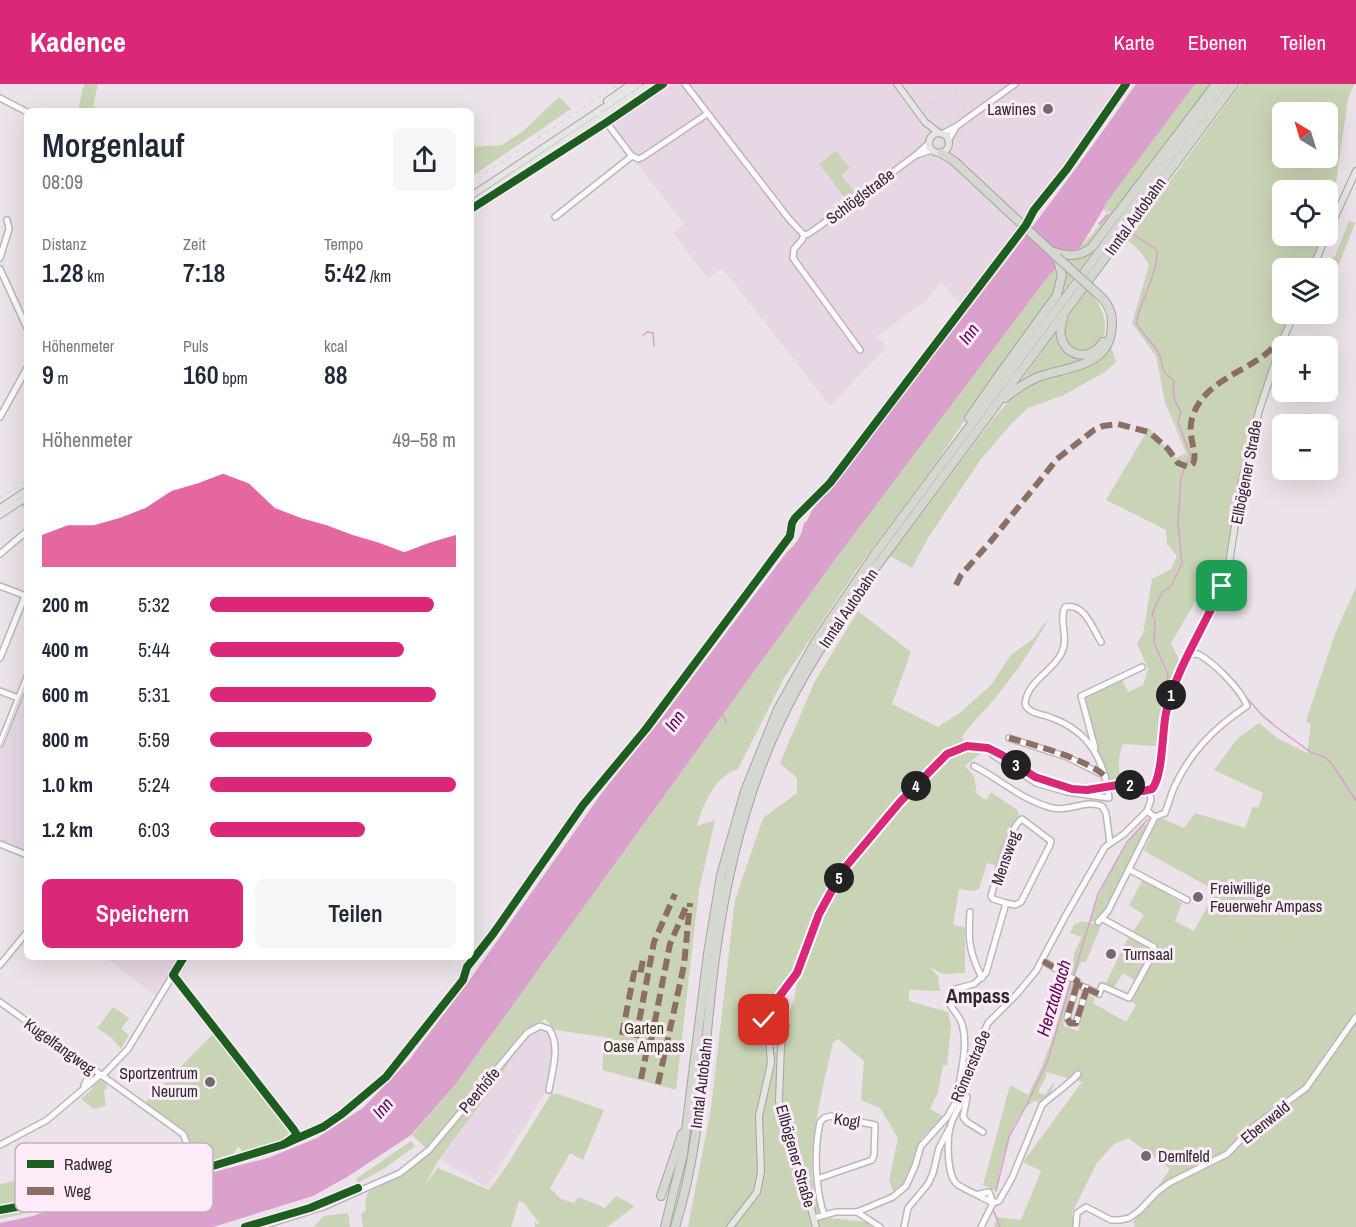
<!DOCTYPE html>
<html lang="de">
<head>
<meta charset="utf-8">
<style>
  :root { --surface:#fff; --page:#f6f6f7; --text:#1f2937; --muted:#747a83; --accent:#db2777 }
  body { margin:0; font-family:"Archivo Narrow",sans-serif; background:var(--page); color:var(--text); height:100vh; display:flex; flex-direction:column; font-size:22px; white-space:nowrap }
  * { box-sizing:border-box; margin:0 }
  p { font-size:20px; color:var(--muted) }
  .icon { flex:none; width:33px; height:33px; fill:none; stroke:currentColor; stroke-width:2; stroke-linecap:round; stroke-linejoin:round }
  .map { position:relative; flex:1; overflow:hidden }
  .drawer { position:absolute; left:24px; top:24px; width:450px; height:852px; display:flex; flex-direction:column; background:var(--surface); border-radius:9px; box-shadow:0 6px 24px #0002 }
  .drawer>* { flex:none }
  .needle { width:39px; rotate:322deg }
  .tools { position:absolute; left:1272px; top:18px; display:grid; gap:12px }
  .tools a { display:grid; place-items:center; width:66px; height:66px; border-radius:9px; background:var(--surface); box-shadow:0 6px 24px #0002; font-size:30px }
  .pin { position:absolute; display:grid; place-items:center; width:51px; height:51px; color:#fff; margin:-26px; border-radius:12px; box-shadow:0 3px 9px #0006 }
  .km { position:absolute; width:30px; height:30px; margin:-15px; border-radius:50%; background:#222; color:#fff; font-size:16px; line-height:30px; text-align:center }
  .round { display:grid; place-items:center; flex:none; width:63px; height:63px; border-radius:9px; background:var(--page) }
  .headline { display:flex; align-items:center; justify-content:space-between; height:102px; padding:0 18px }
  h1 { font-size:33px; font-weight:600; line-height:45px }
  .stats { display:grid; grid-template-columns:repeat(3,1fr); gap:9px; height:102px; padding:6px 18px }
  .stats div { display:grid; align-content:center }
  .stats b { font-size:26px; font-weight:600 }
  .stats small { font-size:16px; font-weight:400 }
  .stats p { font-size:16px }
  .chart { height:168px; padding:12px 18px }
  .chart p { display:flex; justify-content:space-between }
  .chart svg { width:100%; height:108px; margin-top:6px; fill:var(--accent); opacity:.7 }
  .action { display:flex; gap:12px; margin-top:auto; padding:12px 18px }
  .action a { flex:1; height:69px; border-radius:9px; background:var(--accent); color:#fff; font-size:24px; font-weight:600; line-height:69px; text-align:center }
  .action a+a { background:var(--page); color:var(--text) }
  ul { padding:0 18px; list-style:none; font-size:20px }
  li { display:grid; grid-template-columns:96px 72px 1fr; align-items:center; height:45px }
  li i { height:15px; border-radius:8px; background:var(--accent) }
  header { display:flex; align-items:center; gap:36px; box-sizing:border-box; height:84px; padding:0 30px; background:var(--accent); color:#fff }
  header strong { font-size:28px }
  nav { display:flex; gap:33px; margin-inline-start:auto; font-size:21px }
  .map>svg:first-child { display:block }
</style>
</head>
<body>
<header>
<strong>Kadence</strong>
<nav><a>Karte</a><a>Ebenen</a><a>Teilen</a></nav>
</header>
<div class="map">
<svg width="1356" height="1143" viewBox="0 0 1356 1143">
  <rect width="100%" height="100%" fill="#ece2e9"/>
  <g fill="#e7d6e3">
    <polygon points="670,0 1124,0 1075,72 1033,125 962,222 941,198 928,215 875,254 882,257 887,263 830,322 722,184 708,195 673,149 684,140 635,77 611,38"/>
    <polygon points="27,584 27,771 0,760 0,654"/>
    <polygon points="105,873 181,873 157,913"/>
    <polygon points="544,946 549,949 552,956 552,977 549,1002 487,1103 440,1076 494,1002 524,955 531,948"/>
  </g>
  <g fill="#c9d4b6" fill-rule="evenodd">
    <polygon points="84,0 98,0 93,22 103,27 78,27"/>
    <path d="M1195,0H1213L1115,129L1092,169L1065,205L1030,244L993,294L938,376L858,484L784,594L738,685C715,692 703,720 697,742L715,736L699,806L676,1006L602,986L605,953L555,946L545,935L526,946L481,1002L426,1064L412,1051L455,1001L834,477L1050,190L1080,164L1110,129L1104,122Z"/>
    <path d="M1241,0H1354L1348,15L1332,127L1328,139V106H1282V152H1322L1309,184H1282V230H1291L1283,249L1275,255L1277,258L1275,264L1277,265L1258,319L1241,385L1227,475L1215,514L1201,508L1171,559L1181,580C1166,600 1161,637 1157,662L1123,660C1118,673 1118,682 1121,696H1109L1080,615L1120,592L1128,608L1143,601L1148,585L1137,559L1143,550L1152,495L1171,485L1177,472L1167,460L1166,446L1106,416L1149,344L1176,374L1186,369L1165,318L1156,272L1132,239L1149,181L1140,167L1127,156ZM1282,28H1328V74H1282Z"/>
    <polygon points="559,13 571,25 471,93 471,63 502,61 522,48"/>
    <polygon points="836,67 850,84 841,91 855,108 846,115 819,80"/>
    <polygon points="1349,137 1355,139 1328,209 1328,184 1323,184 1326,177 1335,172"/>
    <path d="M1088,206C1100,219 1115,245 1097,261C1094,264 1089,266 1085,269L1069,263C1056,239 1074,225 1088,206Z"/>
    <path d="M1057,247C1059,266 1067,267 1084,275V278L1022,296Z"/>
    <polygon points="1111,263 1116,278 1105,288 1064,311 1028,324 1012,339 981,375 928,454 912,484 890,472 993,335 1015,310 1036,297 1091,282"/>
    <path d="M1356,503V1143H1135L1133,1138L1170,1085L1128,1054L1114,1060L1097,1079L1072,1129L1074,1143H994L997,1133L1021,1136L1041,1087L1023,1078L1082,998L1046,988V993L1038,1008L1045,1011L1054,998C1053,1007 1048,1013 1041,1019L1035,1017C1010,1028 1001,1082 996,1107L983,1101L1010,1001L1028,1011L1042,982L1055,947L1072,889L1074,869L1082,853L1070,849L1075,839L1078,840L1080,837L1101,841L1086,878H1081L1074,894L1076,899L1073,908H1070L1063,936L1064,942L1078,947L1089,912L1095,914L1093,919L1126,938L1136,921L1130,916L1139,899L1123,889L1113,905L1105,901L1124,861L1144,831L1129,821L1143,795L1182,819L1175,837L1194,847L1216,807L1144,767L1156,739L1161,734L1184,744L1195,729L1245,744L1253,722L1258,724L1263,709L1214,686L1237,655L1259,639L1277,654L1307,669L1311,641L1306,637L1335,550Z"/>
    <path d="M858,527L911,568L892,620L938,643L961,628L992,600L1010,572L1033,555L1050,532C1037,557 1021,581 1004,603C991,621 974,635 962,653L966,659L940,671L899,717L851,776L819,830L776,923L779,927L778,934L771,939L764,937L766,961L777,970L789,942V928L794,916L798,894L821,833L846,789L865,764L941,679C956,669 965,666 983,667L965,682L974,692L977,710L986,716L991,708L1017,726L1020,733L1013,743L998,782L987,779L979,805L973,807L959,805L953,841L965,843V889L943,890L930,883L938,892L940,907L909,906V917L948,928L951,942L947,982L943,981L938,1008L930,1025L943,1032L921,1055L903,1103L894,1109L889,1096L898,1054L880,1024L861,1016L864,977L838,955L833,959C823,1002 803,1078 817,1120C819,1125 825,1130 829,1134L867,1138L872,1143H688L711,1024L735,816L763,734L797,709V694L780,679L814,599Z"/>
    <path d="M1143,740L1148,742C1136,767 1119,811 1103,832C1099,835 1095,837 1090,838C1101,801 1117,768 1143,740Z"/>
    <polygon points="113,923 129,934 121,945 129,951 121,965 112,954 97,944"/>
    <polygon points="215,948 279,1030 292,1052 244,1069 238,1062 234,1069 214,1076 211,1073 205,1077 198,1075 186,1049 145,1019"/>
    <polygon points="524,955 494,1002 438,1077 426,1099 438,1084 489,1106 506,1083 551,1010 558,1010 604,1026 583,1076 570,1069 550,1104 561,1115 574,1119 578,1113 605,1124 616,1112 635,1122 607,1143 535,1143 535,1137 538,1141 539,1139 524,1119 519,1117 511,1143 363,1143 361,1130 366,1126 365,1117 368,1108 401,1090 430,1067"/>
    <polygon points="102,995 106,998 107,1005 104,1006 106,1022 94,1025 81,1015 92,1005 93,1001"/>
    <polygon points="411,1057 415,1062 385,1084 358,1099 356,1095"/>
    <polygon points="186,1080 190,1091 89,1113 59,1114 36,1127 0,1135 0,1100 38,1092 45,1087 66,1091 88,1092 89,1087 97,1087 96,1093 108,1094"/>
    <polygon points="348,1129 350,1143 313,1143 324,1132"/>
  </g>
  <path fill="#d9a1cc" d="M1136,0H1195L1104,122L1108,130L1115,136L1109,131L1100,141L1098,140L1107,130L1104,124L1080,164L1050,190L834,477L455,1001L411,1051L347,1093L313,1112L213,1143H0V1139L33,1132L78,1115H89L91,1120L268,1074L317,1054L363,1024L409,976L466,901L604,706L659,638L787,468C798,458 801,453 804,439L807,437L812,426L833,402C934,268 1041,138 1136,0Z"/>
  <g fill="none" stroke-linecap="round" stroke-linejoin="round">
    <g stroke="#d9a1cc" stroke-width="1.5">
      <path d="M1130,148L1157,166C1160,187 1133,232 1137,240C1142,250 1151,257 1157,266C1162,274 1161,280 1164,287C1166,291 1171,294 1174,297C1172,310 1174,317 1181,328L1178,338L1191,373L1187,379"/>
      <polyline points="643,251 647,248 653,249 654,262"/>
      <polyline points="1244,611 1262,631 1276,643 1312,669 1325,673 1332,680 1356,717"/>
      <polyline points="1164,619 1168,590 1154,559 1155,536 1152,530 1162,508 1171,502 1182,480 1178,438 1181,394 1184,385"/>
      <polyline points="723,630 726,638"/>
      <polyline points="1073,893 1098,810 1127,758 1148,735"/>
      <polyline points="996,1107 1009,1053 1027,1020 1048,976 1071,897"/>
      <polyline points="993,1125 1000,1143"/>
    </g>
    <g stroke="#bdb5bb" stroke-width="8">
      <g id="minor">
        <polyline points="685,0 789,135 804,151"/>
        <polyline points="0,14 27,28"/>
        <polyline points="600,30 631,71 638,75 643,73 707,30"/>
        <polyline points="942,50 957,42 1015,0"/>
        <polyline points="948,57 956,43"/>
        <polyline points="916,71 932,66"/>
        <polyline points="555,133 632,72"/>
        <polyline points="804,151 808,150 817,144 916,71 929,59"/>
        <polyline points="804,151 802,156 794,165 793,174 860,266"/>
        <polyline points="0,174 9,145 7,136"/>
        <polyline points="0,185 27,244"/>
        <polyline points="0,333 27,284"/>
        <polyline points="23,411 27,421"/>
        <polyline points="0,470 27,447"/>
        <polyline points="0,502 26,512"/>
        <polyline points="0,574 25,512"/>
        <polyline points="0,607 18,614"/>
        <polyline points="1009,654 1067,673 1105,692"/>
        <polyline points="0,660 27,593"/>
        <polyline points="1095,664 1081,612 1142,583"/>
        <path d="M993,671L1036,699L1067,708L1109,714C1104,676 1090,648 1052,634C1043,630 1029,630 1025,620C1027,597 1052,588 1061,570C1070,554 1058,536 1065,523C1084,518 1093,545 1101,558"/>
        <path d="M974,682C1002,696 1019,715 1052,724C1071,728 1085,715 1102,722L1106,729L1110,759"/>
        <path d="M1147,727L1155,733L1165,729C1168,721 1170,714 1173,706C1189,669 1214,644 1247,622C1241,605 1213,578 1198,570L1189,571"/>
        <polyline points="0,760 27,771"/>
        <polyline points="1130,786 1187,816"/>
        <path d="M970,828C968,858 969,867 982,894"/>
        <polyline points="1098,838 1108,827 1155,733"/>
        <polyline points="1043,877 1077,897 1077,900 1099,910 1102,902 1129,914 1154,868 1154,863 1103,835"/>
        <polyline points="0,881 27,848"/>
        <polyline points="1077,900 1067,934 1070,939 1076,939 1087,904"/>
        <polyline points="0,918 183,1050 188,1062 191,1080"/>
        <polyline points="102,992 128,965 184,873"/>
        <polyline points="84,1001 93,986"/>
        <polyline points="967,1013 963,1033 967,1038 983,1048"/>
        <polyline points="0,1061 47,1036 100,991"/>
        <path d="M817,1095L872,1076L874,1071L875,1041L831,1032L824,1034L820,1038C814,1066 815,1103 824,1131"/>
        <polyline points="979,1110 989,1108 993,1119 981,1143"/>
        <path d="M993,1119C985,1114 960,1104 956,1099C947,1090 947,1056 950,1044C952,1032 962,1022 964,1009L959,1001C962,982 968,959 962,940C959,930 950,925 948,915L952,906L974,900L986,889L1006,819L1015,821L1021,818L1050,761L1051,757L1022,735C1009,742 996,796 991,812L993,815L1006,819"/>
        <path d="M993,1119L999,1117L1012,1094L1042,1021C1054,1010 1067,1002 1078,990"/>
        <polyline points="857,1128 880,1143"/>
        <polyline points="814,1134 836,1128 857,1128 893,1113 906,1102 915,1082 921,1062 947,1033 963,1006 978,961 988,939 1017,910 1036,887 1066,831 1105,763 1124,750 1147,727 1151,716 1149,706"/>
        <path d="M259,1143L323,1123L400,1089L429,1066L527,949L540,942L549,945C561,961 552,988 549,1006"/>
        <polyline points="904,1143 908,1124 928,1100 933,1089 939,1064 949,1045"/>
        <polyline points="1076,1143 1077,1129 1086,1123 1111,1136 1120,1136 1129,1134 1139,1127 1157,1108 1169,1099 1227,1070 1252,1044 1306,1004 1356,933"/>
      </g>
    </g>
    <g stroke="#a6a49f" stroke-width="8">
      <g id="major">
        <polyline points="897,0 925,38 939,49"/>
        <polyline points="607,17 631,0"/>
        <circle cx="939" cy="59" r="10"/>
        <polyline points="471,112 639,0"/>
        <polyline points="471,120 650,0"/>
        <polyline points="1328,148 1356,87"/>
        <polyline points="1313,184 1326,152"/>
        <polyline points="0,424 27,406"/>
        <polyline points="0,431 27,413"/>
        <circle cx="770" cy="930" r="9"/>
        <polyline points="773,921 797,889 819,830 843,786 900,718 937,678 951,668 967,662 988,665 1002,671 1035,693 1072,705 1090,706 1124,700 1146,707 1153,704 1157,697 1163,642 1170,614 1181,586 1222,503 1229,480 1242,396 1259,327 1282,258 1294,230"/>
        <polyline points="779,933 784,936 786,941 781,961 779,1016 781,1033 802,1092 816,1143"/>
        <polyline points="730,1143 757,1108 761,1088 759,1032 771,979 768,939"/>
      </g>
    </g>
    <g stroke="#a6a49f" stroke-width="10">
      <g id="highway">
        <polyline points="941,69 954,77 1057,173 1062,191 1057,211 999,291 969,334"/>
        <path d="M1054,168C1068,173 1080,173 1092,163L1216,0"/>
        <path d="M1063,235C1051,265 1085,285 1103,258"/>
        <path d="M1005,314C1016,305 1027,297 1041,292C1070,282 1112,283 1112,239C1112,227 1108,219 1099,211"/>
        <polyline points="661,1112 682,1050"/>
        <polyline points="665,1143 683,1070 708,869 721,791 745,707 778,625 816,557 875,470 1224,0"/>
        <path d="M675,1143C704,1052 703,954 717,860C728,784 747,708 780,638C804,587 835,540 867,495L1234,0"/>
      </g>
    </g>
    <use href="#minor" stroke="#fcfbfc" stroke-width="5"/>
    <use href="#major" stroke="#e5e5e2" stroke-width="6"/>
    <use href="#highway" stroke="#d5d8d0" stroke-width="8"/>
    <g stroke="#d8d5d7" stroke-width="1.5">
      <polyline points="27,413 27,422"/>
      <polyline points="0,664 27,596"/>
    </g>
    <g stroke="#d8d5d7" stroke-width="1.5" stroke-dasharray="3 6" stroke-linecap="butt">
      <polyline points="924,26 962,0"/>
      <polyline points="701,40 709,34"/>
      <polyline points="941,44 1004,0"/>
      <polyline points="471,99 619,0"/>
      <polyline points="0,414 27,396"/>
    </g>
    <g stroke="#a6a49f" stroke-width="10" stroke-linecap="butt">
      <polyline id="highway-bridge" points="1057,173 1099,211"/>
    </g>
    <use href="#highway-bridge" stroke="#d5d8d0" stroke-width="8"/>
    <g stroke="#8d6e63" stroke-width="6" stroke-dasharray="12 6" stroke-linecap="butt">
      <path d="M956,501L961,491L991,457L1057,375L1094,346L1103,342L1118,340L1149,348L1168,365L1178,379L1188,383C1191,381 1193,381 1194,377C1197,365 1186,351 1193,331C1204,301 1235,291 1259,275C1267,270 1273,262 1282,258"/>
      <path d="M1009,654C1035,661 1087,675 1106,693"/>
      <polyline points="1043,877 1077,897 1077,900 1099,910"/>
      <polyline points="1077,900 1067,934 1070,939 1076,939 1087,904"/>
      <polyline points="622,951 634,889 640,891 644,871"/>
      <polyline points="636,954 654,858 675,810"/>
      <polyline points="651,957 670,860 686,823"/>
      <polyline points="641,995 649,956"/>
      <polyline points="658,1000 684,881 690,819"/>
    </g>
    <g stroke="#fdebf8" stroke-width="11">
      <g id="cycleway">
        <polyline points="471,125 607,38 663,0"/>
        <polyline points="184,873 173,891 294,1046 297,1051 286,1059"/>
        <polyline points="0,1126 22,1122 57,1101 71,1095 79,1094 117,1097 188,1081 199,1080 203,1085 282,1061 323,1043 342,1030 386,993 463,896 467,883 493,850 583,721 646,645 790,452 792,439 795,434 830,399 1026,141 1034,126 1067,85 1126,0"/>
        <polyline points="245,1143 310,1124 358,1104"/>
      </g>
    </g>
    <use href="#cycleway" stroke="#1b5e20" stroke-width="8"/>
  </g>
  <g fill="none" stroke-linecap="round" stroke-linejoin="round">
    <g stroke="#fff" stroke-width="12">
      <path id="route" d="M764,936L761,930L764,924L773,921L797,889L819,830L843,786L900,718L947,670L967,662L988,664L1002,671L1035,693L1072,705L1087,706L1124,700L1143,707L1152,705C1163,692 1162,648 1166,629C1176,584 1204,544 1222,502"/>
    </g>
    <use href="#route" stroke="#db2777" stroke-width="8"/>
  </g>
  <g fill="#726a70" stroke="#fdebf8" stroke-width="2">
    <circle cx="1048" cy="25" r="6"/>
    <circle cx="1198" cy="813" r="6"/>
    <circle cx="1111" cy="870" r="6"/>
    <circle cx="210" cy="998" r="6"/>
    <circle cx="1146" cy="1072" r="6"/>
  </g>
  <g text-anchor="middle" stroke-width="6" stroke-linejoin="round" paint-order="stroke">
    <g font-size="16" fill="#302a2f" stroke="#fdebf8" text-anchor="start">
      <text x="1036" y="31" text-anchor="end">Lawines</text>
      <text x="1210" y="810">Freiwillige<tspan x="1210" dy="18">Feuerwehr Ampass</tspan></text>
      <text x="1123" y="876">Turnsaal</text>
      <text x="198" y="995" text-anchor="end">Sportzentrum<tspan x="198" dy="18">Neurum</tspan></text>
      <text x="1158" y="1078">Demlfeld</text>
    </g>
    <g font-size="16" fill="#302a2f" stroke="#fdebf8">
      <text transform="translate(860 112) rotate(-37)" y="6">Schlöglstraße</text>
      <text transform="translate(1135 132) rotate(-54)" y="6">Inntal Autobahn</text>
      <text transform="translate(1246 388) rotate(-79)" y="6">Ellbögener Straße</text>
      <text transform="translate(848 524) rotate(-56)" y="6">Inntal Autobahn</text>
      <text transform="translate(1005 774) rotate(-71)" y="6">Mensweg</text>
      <text transform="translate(60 962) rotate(36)" y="6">Kugelfangweg</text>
      <text transform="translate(970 982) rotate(-67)" y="6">Römerstraße</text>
      <text transform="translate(701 999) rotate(-83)" y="6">Inntal Autobahn</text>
      <text transform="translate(479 1006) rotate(-50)" y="6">Peerhöfe</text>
      <text transform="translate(847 1036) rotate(8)" y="6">Kogl</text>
      <text transform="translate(1265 1038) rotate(-39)" y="6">Ebenwald</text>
      <text transform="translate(796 1072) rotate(74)" y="6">Ellbögener Straße</text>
    </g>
    <g font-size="16" fill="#253411" stroke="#fdebf8">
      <text x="644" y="950">Garten<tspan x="644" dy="18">Oase Ampass</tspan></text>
    </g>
    <g font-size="18" font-style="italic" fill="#630356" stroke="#fdebf8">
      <text transform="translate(969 250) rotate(-53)" y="6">Inn</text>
      <text transform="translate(675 637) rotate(-54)" y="6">Inn</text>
      <text transform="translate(1054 914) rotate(-73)" y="6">Herztalbach</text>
      <text transform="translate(383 1024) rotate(-49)" y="6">Inn</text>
    </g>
    <g font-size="20" font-weight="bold" fill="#302a2f" stroke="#fdebf8">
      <text x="978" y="919">Ampass</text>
    </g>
  </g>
  <rect x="15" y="1059" width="198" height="69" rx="9" fill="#fdebf8" stroke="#c0b1bc" stroke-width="1.5"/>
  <rect x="27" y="1076" width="27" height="8" fill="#1b5e20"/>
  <rect x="27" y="1103" width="27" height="8" fill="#8d6e63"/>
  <g font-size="16" fill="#302a2f">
    <text x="64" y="1086">Radweg</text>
    <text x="64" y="1113">Weg</text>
  </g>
</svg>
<div class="tools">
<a><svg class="needle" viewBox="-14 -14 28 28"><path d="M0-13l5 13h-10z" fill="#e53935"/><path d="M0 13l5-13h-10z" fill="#747a83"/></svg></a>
<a><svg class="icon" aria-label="locate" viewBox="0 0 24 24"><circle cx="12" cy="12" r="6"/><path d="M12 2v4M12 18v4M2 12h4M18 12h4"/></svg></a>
<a><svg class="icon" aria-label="layers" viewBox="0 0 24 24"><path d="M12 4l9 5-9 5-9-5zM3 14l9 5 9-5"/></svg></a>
<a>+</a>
<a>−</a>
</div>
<div class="pin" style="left:1222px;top:502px;background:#1e9e55"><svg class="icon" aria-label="arrive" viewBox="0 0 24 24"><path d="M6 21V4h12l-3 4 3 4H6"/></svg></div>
<div class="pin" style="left:764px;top:936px;background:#d93025"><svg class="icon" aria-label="check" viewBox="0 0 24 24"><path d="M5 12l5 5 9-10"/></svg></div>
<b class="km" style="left:1171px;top:611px">1</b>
<b class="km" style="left:1130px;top:701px">2</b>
<b class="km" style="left:1016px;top:681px">3</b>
<b class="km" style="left:916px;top:702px">4</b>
<b class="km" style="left:839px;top:794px">5</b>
<section class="drawer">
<div class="headline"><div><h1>Morgenlauf</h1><p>08:09</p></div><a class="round"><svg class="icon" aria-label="share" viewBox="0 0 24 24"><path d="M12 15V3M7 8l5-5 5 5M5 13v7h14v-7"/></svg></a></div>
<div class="stats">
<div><p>Distanz</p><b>1.28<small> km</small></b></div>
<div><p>Zeit</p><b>7:18</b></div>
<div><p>Tempo</p><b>5:42<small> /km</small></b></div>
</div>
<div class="stats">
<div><p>Höhenmeter</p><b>9<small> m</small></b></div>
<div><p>Puls</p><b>160<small> bpm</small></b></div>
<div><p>kcal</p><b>88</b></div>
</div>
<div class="chart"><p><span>Höhenmeter</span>49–58 m</p>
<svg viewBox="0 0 160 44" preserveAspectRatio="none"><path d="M0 44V31L10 27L20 27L30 24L40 20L50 13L60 10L70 6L80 10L90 20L100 24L110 27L120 31L130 34L140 38L150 34L160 31V44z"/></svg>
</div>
<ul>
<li><b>200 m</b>5:32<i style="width:91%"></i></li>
<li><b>400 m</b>5:44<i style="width:79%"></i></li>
<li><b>600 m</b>5:31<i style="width:92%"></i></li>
<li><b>800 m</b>5:59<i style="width:66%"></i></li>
<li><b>1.0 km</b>5:24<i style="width:100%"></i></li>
<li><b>1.2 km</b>6:03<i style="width:63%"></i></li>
</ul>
<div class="action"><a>Speichern</a><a>Teilen</a></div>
</section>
</div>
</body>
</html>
